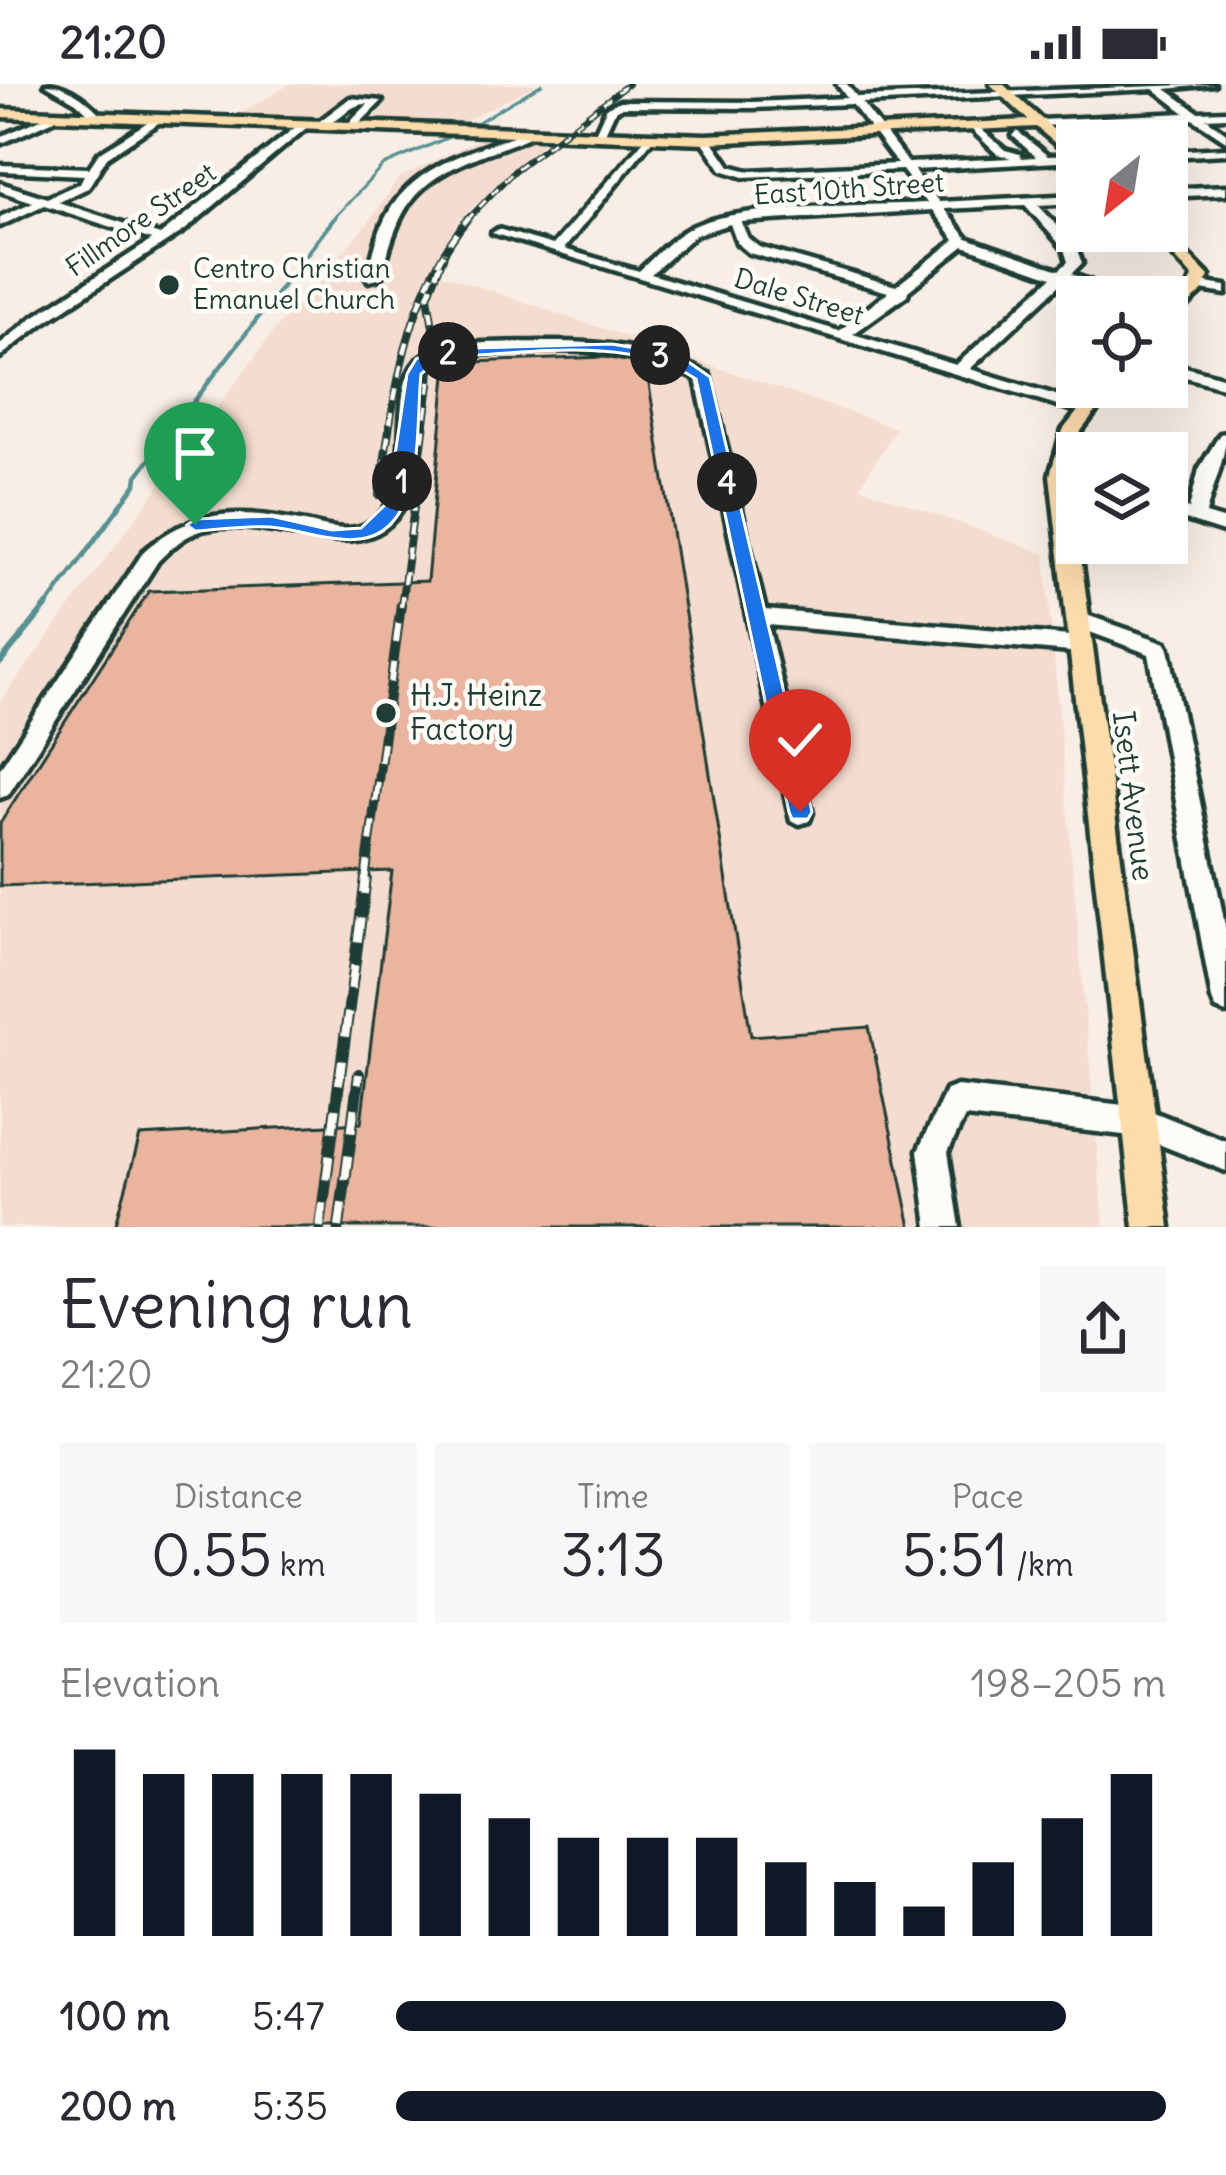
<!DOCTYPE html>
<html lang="en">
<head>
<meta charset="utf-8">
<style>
  :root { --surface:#fff; --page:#f7f7f7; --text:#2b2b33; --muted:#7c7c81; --accent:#111827 }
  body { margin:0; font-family:Delius,sans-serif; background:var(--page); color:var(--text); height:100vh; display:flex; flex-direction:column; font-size:45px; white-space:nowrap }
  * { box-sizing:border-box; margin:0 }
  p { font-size:39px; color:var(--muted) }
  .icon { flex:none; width:66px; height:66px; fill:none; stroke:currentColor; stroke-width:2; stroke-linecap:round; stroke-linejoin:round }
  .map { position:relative; height:1143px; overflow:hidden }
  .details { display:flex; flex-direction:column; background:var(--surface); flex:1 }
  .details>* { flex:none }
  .needle { width:78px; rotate:210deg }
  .buttons { position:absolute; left:1056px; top:36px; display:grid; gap:24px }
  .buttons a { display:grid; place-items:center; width:132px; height:132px; border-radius:0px; background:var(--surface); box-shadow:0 12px 48px #0002; font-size:60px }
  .pin { position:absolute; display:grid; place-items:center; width:102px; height:102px; color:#fff; margin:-123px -51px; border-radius:50% 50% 50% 0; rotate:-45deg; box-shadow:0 0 12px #0007 }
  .pin .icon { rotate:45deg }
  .km { position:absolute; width:60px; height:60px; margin:-30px; border-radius:50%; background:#222; color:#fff; font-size:33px; line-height:60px; text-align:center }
  .round { display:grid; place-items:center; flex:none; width:126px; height:126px; border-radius:0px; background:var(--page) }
  .summary { display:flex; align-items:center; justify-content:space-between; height:204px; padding:0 60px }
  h1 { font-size:66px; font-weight:600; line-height:90px }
  .stats { display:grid; grid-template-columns:repeat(3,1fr); gap:18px; height:204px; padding:12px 60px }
  .stats div { display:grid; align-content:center; border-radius:0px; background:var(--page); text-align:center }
  .stats b { font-size:60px; font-weight:600 }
  .stats small { font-size:33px; font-weight:400 }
  .stats p { font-size:33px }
  .chart { height:336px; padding:24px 60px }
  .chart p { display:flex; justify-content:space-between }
  .chart svg { width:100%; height:216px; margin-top:12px; stroke:var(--accent); stroke-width:6 }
  ul { padding:0 60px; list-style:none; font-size:39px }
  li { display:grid; grid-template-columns:192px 144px 1fr; align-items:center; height:90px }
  li i { height:30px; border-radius:15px; background:var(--accent) }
  .status { display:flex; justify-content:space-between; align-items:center; height:84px; padding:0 60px; background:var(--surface); direction:ltr }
  .status svg { height:33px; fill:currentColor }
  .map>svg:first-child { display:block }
</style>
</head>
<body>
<div class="status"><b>21:20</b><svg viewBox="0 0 49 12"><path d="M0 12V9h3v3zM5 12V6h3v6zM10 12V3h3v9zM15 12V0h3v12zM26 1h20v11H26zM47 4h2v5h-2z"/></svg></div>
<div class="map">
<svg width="1226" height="1143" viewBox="0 0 1226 1143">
  <rect width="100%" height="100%" fill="#f9eee5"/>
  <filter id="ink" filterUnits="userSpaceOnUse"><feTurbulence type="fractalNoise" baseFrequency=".00833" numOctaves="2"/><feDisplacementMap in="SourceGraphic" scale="24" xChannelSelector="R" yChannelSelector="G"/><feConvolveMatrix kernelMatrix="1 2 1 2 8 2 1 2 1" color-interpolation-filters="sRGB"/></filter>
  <g filter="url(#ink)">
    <g fill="#f4ddd0">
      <polygon points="290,0 537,0 463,38 238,31"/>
      <polygon points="488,51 548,54 459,137 430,186 896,344 860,403 1045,470 1104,1143 0,1143 0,618 273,248 368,139 399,94"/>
    </g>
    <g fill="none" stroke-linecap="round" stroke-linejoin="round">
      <polyline stroke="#549093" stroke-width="3" points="332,136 384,81 463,47 542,0"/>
      <polyline stroke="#549093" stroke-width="4.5" points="46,523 136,400 137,392 335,133"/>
      <polyline stroke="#549093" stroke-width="6" points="0,579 48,520"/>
    </g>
    <polygon fill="#eab49e" stroke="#1f3d34" stroke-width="3" points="605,273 646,281 751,952 869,943 911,1143 115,1143 140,1052 361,1039 392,787 0,802 0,739 149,507 427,497 447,279"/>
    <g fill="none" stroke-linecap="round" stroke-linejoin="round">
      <g stroke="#1f3d34" stroke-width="9">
        <g id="minor">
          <path d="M45,0C68,0 87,16 102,32L93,34L76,18Z"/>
          <path d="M837,0H847L857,13L1214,0L1166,5L1198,28L1226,27V33L1206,34L1226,49V57L1193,35L1040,42L1035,39L1040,36L1185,29L1154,5L862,19L908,79L1011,74L997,70L971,45L975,40L1005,66L1020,70L1021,74L1036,73L1013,52L1017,47L1048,72L1077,71V77L914,86L939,118L1077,111V119L1038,121L1075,161L1082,179L1071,190L1130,213H1110L1064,197L970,285L1092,322V328H1080L492,149L498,145L553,161L649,50L653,55L564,165L639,187C654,173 670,155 688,145C734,119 870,122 927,119L902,86L744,93L722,86L701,55L710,53L730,82L749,87L897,80L852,20L753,24L622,23L615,27L603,53L594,51L607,23L620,17L753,18L847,14ZM1025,121L1064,165L1068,178L1059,186L967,154L944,125ZM932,126L955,156L896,202L759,163L748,154L741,138ZM730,140L737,159L749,169L888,208L839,247L651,190L695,151ZM964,162L1052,193L956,281L853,250L907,211L908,207Z"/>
          <path d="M350,14L382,17L355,44L346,42L368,20C347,19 337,42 317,43V39Z"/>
          <polygon points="57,28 61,33 0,60 0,53"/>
          <polygon points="157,32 166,34 107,73 88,104 58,118 160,151 302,38 311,40 185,146 42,240 0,273 0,260 32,234 152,156 44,121 0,142 0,133 33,118 0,107 0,99 47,114 80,99 84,91 0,87 0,81 89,84 99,69"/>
          <path d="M527,47L536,49C521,58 501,64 484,70C411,99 400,121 381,194L369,197L367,194C373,172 377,149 388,129C416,79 478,65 527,47Z"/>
          <polygon points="1226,64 1226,70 1167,73 1167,67"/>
          <polygon points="1226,102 1226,110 1167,113 1167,105"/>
          <polygon points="1199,198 1226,202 1226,210 1194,205 1192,202"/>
          <path d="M539,258C600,257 654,262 709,290L765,526L1081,553L1088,555L1091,561L1088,567L1081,569L768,541L812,729L809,737L800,740L791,737L696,295C616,254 528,267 441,273L427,281L422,290C419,329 421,371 409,409C378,500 272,427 203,446C185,451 171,464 158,477L8,711L0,714V684L144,467C196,421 246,426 310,439C326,443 349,449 365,441C428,411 375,292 429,268C452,257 512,259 539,258Z"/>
          <polygon points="1167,278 1226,294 1226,304 1167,288"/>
          <path d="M1226,349C1226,375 1212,403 1206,430L1226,436V449L1167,430V418L1189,425L1199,385L1220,350Z"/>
          <polygon points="1060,385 1077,389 1077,401 1054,395 1051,391"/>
          <polygon points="1078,528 1166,559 1169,565 1226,846 1226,929 1216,925 1212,915 1149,570 1071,541 1068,536"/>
          <polygon points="957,1002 1141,1023 1226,1057 1226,1087 1141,1053 965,1033 948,1068 960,1143 928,1143 918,1067 946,1006"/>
        </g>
      </g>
      <g stroke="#1f3d34" stroke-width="9">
        <g id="major">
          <polygon points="990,0 1003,0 1077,67 1077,78 1036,43 706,59 0,33 0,25 706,51 1028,36"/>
          <polygon points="1150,147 1165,147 1209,192 1201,209 1167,240 1167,226 1188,204 1193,193"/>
          <polygon points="1097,303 1115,303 1081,347 1070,391 1170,1143 1134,1143 1050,391 1063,346"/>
        </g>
      </g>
      <use href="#minor" fill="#fdfcf7" fill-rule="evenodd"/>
      <use href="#major" fill="#fddcac" fill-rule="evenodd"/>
      <g stroke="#1f3d34" stroke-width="6">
        <polyline id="rail-far3" points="467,136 515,86 628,0"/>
      </g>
      <g stroke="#1f3d34" stroke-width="8">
        <g id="rail-far2">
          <path d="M379,411C395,311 403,214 469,133"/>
          <polyline points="401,523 430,300 433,243 428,212 445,168"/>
        </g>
      </g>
      <g stroke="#1f3d34" stroke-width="10">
        <polyline id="rail-far1" points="365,797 401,520"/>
      </g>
      <g stroke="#1f3d34" stroke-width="12">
        <g id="rail">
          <polyline points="320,1143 366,794"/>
          <polyline points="339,1143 359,990"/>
        </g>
      </g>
      <use href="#rail-far3" stroke="#fdfcf7" stroke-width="3" stroke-dasharray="9" stroke-linecap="butt"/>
      <use href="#rail-far2" stroke="#fdfcf7" stroke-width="4.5" stroke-dasharray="12" stroke-linecap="butt"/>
      <use href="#rail-far1" stroke="#fdfcf7" stroke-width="6" stroke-dasharray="20" stroke-linecap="butt"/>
      <use href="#rail" stroke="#fdfcf7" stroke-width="8" stroke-dasharray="24" stroke-linecap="butt"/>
    </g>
  </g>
  <path fill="#1a73e8" stroke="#fff" stroke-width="3" d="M612,260L680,272L710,293L812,728L808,735H792L789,728L696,295C626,249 521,271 441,273L421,290C417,329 421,383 404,420C376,480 319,447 270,443C246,441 220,446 195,447L187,441L195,435L271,432L332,446L361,444L388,418L407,290L416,275L438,265Z"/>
  <g fill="#1f3d34" stroke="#fdfcf7" stroke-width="4.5">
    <circle cx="169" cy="201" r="12"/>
    <circle cx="386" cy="629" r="12"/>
  </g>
  <g text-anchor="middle" stroke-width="9" stroke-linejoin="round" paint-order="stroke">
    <g font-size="27" fill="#1f3d34" stroke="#fdfcf7">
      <text transform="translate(849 105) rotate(-4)" y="9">East 10th Street</text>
      <text transform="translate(141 136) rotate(-35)" y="9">Fillmore Street</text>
      <text transform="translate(799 213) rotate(17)" y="9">Dale Street</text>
    </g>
    <g font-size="27" fill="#1f3d34" stroke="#fdfcf7" text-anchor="start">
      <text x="193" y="194">Centro Christian<tspan x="193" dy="31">Emanuel Church</tspan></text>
    </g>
    <g font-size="30" fill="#1f3d34" stroke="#fdfcf7" text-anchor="start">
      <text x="410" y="622">H.J. Heinz<tspan x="410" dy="34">Factory</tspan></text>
    </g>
    <g font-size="30" fill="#1f3d34" stroke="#fdfcf7">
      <text transform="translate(1133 712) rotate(83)" y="10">Isett Avenue</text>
    </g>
  </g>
</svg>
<div class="buttons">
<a><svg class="needle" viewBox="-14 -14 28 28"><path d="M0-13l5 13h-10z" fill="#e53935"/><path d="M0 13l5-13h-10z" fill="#7c7c81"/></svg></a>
<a><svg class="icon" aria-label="locate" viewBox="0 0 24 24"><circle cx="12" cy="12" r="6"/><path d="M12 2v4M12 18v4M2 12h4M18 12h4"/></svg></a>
<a><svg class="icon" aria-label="layers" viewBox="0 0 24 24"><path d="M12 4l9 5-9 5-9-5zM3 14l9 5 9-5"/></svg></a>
</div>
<div class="pin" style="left:195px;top:441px;background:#1e9e55"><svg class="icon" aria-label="arrive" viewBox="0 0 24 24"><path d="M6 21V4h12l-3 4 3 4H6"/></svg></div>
<div class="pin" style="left:800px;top:728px;background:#d93025"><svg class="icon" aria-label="check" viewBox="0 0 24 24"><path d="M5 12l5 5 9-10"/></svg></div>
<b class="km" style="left:402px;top:397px">1</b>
<b class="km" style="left:448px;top:268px">2</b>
<b class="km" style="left:660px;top:271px">3</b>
<b class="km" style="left:727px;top:398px">4</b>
</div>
<section class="details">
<div class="summary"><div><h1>Evening run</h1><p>21:20</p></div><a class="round"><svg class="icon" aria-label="share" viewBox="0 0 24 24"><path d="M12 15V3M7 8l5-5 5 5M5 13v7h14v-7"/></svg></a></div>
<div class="stats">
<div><p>Distance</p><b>0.55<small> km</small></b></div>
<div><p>Time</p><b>3:13</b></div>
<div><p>Pace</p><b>5:51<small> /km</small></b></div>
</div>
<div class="chart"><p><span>Elevation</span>198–205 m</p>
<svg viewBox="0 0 160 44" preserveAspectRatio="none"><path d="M5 44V6M15 44V11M25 44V11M35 44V11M45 44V11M55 44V15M65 44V20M75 44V24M85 44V24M95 44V24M105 44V29M115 44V33M125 44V38M135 44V29M145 44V20M155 44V11"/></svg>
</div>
<ul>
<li><b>100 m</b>5:47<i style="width:87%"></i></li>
<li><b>200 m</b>5:35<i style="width:100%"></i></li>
</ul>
</section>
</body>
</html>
